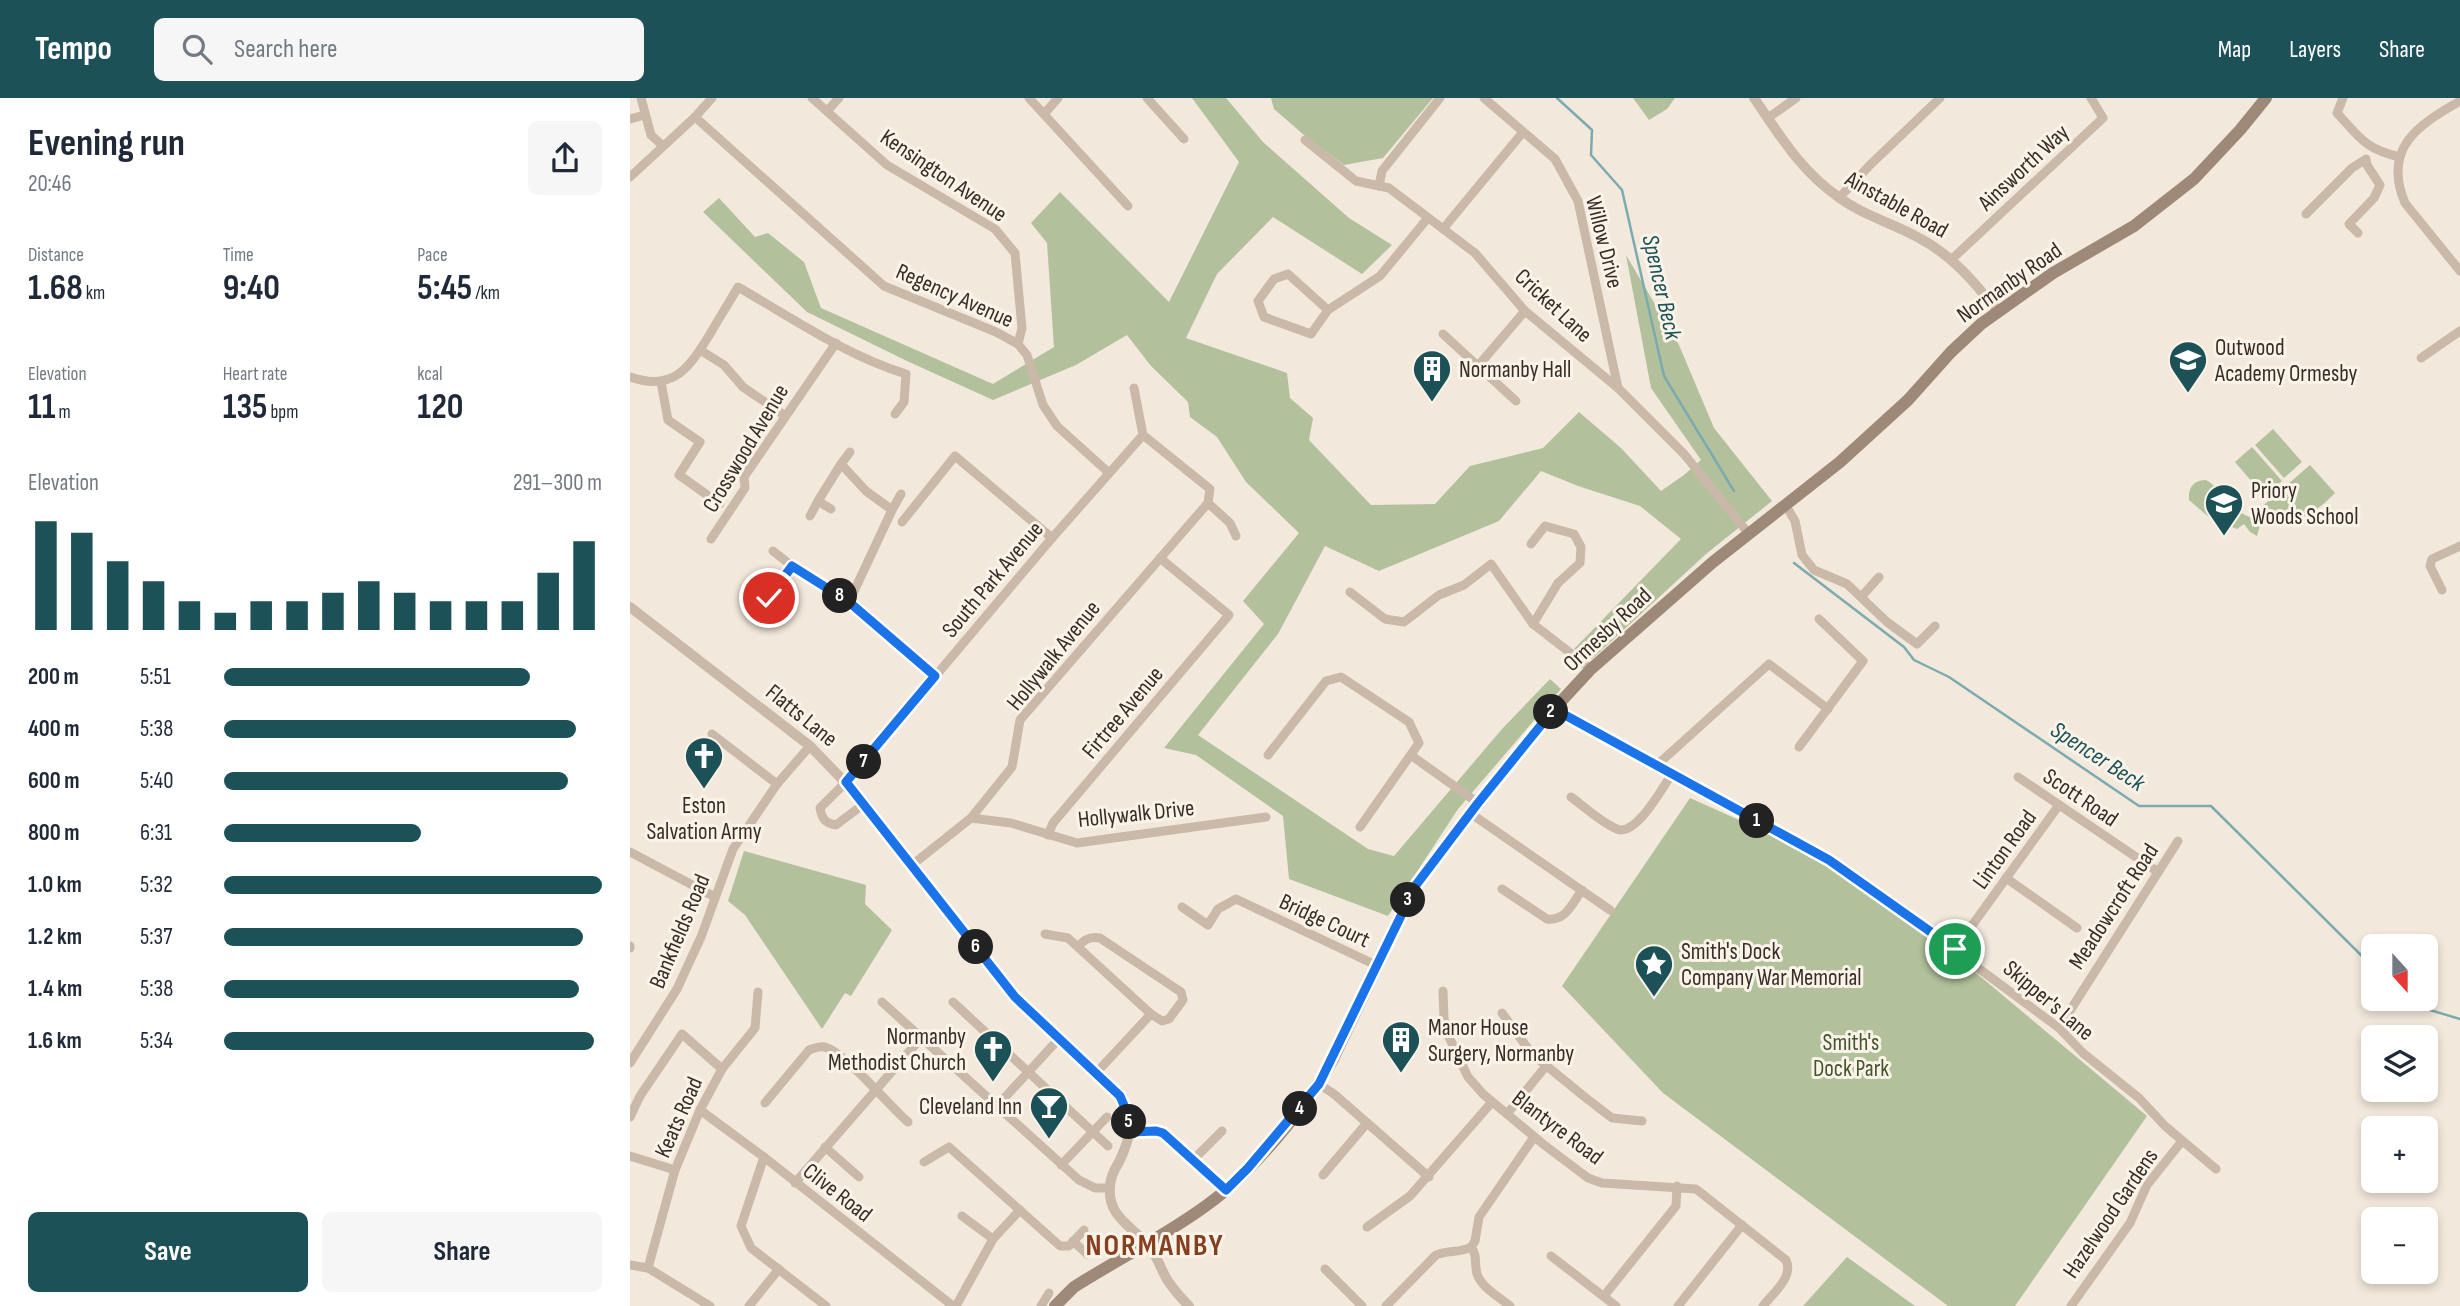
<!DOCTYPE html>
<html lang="en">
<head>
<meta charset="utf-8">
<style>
  :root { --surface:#fff; --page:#f6f6f7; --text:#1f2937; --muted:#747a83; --accent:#1d5158 }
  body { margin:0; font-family:"Sofia Sans Condensed",sans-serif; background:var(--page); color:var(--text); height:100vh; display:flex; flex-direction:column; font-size:26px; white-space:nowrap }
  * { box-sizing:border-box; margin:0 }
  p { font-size:23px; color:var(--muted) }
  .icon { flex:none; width:38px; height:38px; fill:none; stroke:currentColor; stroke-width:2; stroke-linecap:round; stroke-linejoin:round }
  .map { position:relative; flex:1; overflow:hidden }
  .sheet { display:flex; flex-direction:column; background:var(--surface); width:630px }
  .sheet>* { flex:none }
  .needle { width:46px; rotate:159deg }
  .buttons { position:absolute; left:1731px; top:836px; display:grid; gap:14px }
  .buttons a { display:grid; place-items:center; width:77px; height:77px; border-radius:10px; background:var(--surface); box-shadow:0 4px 10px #0003; font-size:35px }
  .pin { position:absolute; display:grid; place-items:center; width:60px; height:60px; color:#fff; margin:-30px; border:4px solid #fff; border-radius:50%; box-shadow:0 2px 7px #0007 }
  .km { position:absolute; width:35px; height:35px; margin:-18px; border-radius:50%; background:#222; color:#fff; font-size:19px; line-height:35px; text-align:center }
  .round { display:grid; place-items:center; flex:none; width:74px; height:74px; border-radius:10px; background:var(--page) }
  .overview { display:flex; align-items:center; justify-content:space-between; height:119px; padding:0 28px }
  h1 { font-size:38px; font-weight:700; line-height:52px }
  .stats { display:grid; grid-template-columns:repeat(3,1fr); gap:10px; height:119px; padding:7px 28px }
  .stats div { display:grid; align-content:center }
  .stats b { font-size:35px; font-weight:700 }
  .stats small { font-size:19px; font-weight:400 }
  .stats p { font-size:19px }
  .chart { height:196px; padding:14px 28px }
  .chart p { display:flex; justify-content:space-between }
  .chart svg { width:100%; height:126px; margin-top:7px; stroke:var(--accent); stroke-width:6 }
  .button { display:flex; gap:14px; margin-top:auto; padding:14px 28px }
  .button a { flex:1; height:80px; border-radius:10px; background:var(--accent); color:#fff; font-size:28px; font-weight:700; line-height:80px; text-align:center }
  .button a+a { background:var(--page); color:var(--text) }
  ul { padding:0 28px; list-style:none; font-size:23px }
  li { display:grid; grid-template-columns:112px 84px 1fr; align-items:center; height:52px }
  li i { height:18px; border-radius:9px; background:var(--accent) }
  header { display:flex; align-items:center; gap:42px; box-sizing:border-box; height:98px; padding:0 35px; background:var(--accent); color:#fff }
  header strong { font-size:33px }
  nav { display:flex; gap:38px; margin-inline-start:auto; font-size:24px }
  .search { width:490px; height:63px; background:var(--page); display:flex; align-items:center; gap:18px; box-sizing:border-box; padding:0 24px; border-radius:10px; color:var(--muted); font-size:26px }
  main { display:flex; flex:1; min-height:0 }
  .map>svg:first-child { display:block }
</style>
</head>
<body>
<header>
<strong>Tempo</strong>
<div class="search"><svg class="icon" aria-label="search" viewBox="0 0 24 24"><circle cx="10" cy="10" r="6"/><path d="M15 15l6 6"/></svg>Search here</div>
<nav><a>Map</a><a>Layers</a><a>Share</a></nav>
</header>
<main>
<section class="sheet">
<div class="overview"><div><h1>Evening run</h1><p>20:46</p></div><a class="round"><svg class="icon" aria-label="share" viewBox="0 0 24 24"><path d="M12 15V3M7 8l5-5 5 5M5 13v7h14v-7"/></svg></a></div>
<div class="stats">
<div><p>Distance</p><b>1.68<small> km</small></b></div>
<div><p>Time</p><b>9:40</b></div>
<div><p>Pace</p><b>5:45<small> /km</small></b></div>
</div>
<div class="stats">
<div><p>Elevation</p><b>11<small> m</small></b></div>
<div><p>Heart rate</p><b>135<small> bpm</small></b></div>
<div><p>kcal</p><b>120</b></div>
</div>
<div class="chart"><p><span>Elevation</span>291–300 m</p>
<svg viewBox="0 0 160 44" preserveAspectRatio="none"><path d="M5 44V6M15 44V10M25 44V20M35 44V27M45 44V34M55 44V38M65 44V34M75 44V34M85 44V31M95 44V27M105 44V31M115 44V34M125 44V34M135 44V34M145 44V24M155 44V13"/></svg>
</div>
<ul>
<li><b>200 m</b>5:51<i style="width:81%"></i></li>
<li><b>400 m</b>5:38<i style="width:93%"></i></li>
<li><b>600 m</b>5:40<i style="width:91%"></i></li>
<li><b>800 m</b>6:31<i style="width:52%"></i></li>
<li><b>1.0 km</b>5:32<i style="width:100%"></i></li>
<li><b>1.2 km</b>5:37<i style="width:95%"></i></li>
<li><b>1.4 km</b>5:38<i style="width:94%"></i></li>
<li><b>1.6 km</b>5:34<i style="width:98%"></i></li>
</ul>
<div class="button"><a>Save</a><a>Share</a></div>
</section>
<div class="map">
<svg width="1830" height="1208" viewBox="0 0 1830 1208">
  <rect width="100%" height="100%" fill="#f2e9dc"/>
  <g fill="#b2c19c">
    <polygon points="562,0 596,0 633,44 719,120 762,147 732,176 643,119 587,176 556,240 657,275 660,300 683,320 679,342 741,407 805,406 840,368 913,350 949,314 991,350 1031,393 1054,377 1071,362 1021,290 996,157 1049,247 1084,330 1142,403 1076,456 962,561 944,551 1051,441 1010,408 948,388 911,373 869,423 749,473 695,448 648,536 568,637 738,751 764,758 872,631 920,581 931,591 828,711 758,818 659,781 653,718 566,657 534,650 634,526 613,503 669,435 616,384 587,339 560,319 558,304 521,268 497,237 446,267 363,302 277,263 177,214 73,114 89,100 125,139 138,135 174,164 191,210 363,286 424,249 417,145 401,125 430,94 539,204 609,64"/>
    <polygon points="641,0 803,0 753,60 714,67 674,37 644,11"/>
    <polygon points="1003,0 1045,0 1037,11 1019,22"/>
    <polygon points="1643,331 1672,364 1654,380 1625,347"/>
    <polygon points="1622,349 1652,383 1634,398 1605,364"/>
    <path d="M1680,367L1705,395C1682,419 1663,426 1630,427L1627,438L1620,434L1614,426L1607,431L1580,420L1559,402C1558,390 1563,382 1576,382C1594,392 1600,413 1620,419Z"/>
    <polygon points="1060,700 1193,760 1327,859 1517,1018 1385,1208 1318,1208 1033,995 932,888"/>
    <polygon points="114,753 236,787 235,806 262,832 221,898 215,895 192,931 115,817 98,803"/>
    <polygon points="1217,1159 1285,1208 1173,1208"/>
  </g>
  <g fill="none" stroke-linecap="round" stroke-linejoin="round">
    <g stroke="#7baaaf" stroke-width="2.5">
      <polyline points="927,0 962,32 961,57 992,92 1034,278 1104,393"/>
      <polyline points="1164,465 1274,549 1284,562 1319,579 1509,708 1581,708 1743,869"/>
      <polyline points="1775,901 1780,906 1830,921"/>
    </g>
    <g stroke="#cab9a8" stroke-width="9">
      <polyline points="11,0 21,37 33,48"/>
      <polyline points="182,0 257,67 365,131 385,155 392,230 388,246"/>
      <polyline points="399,0 498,108"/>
      <polyline points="517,0 554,41"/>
      <polyline points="854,0 925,61 948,103 988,290"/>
      <path d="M1713,0L1707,15C1730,40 1735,51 1770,59"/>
      <path d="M1830,3C1788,27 1752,50 1775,105L1830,173"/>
      <polyline points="197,13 209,0"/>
      <polyline points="414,16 428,0"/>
      <polyline points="65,19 254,188 366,234 388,246 397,257 413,307 427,328 478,374"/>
      <polyline points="1138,20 1166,0"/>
      <polyline points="0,21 15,17"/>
      <polyline points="675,42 726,83 759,90 845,155 895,213 988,290 1054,356 1119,436"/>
      <polyline points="0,79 65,19 82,0"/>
      <polyline points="749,88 752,73 810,0"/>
      <polyline points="1209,100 1240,67 1310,0"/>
      <polyline points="1676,116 1722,70 1736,61 1737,67 1750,87 1744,100 1719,126 1728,135"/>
      <polyline points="813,131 893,34"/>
      <polyline points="1322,161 1473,20 1461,0"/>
      <polyline points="698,212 681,236 634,219 628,203 644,181 658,176 698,212 750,178 797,121"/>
      <polyline points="813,236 886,303"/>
      <polyline points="70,252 94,267 113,289 154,317"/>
      <polyline points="1791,260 1830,233"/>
      <polyline points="848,268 895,213"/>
      <path d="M0,279C44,294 59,270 80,236C89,220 99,205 108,189C162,220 217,258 276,276L274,304L265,316"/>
      <polyline points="31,284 38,322 70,344 49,377 90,406"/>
      <polyline points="504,290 513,337 580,391 578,405 600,425 606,438"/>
      <polyline points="1156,408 1165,423 1172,457 1184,472 1217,486 1257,524 1287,546 1305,528"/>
      <polyline points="201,411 188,403 211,366"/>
      <polyline points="262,412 271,396"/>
      <polyline points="180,418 188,403"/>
      <polyline points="272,424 325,358 422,440"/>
      <polyline points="81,441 115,390 114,379 206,245"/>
      <polyline points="901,446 915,428 944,436 951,449 950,465 928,485 903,526"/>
      <polyline points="143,453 162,468"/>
      <polyline points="1812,492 1800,468 1802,461 1830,448"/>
      <polyline points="720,494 755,521 774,524 809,497 834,487 861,466 903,526 961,571"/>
      <polyline points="1232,498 1249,479"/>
      <polyline points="219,504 262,412 236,393 211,366 220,354"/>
      <polyline points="159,513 139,500 162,468 219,504 305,578"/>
      <polyline points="924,611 1199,762 1232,784 1429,930 1453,955 1509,1000 1535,1028 1586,1071"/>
      <polyline points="82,636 147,686"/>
      <polyline points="1169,649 1233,563 1189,521"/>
      <polyline points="638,657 696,583 711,579 779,624 789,645 730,729"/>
      <polyline points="782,658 848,705"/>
      <polyline points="1027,667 1139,566 1198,611"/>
      <polyline points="1388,679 1528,774"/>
      <path d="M941,699C955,709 971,725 987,731C1006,739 1032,690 1042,676"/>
      <path d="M235,705L206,727C195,725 192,721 190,710L216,684L422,440L513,337"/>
      <polyline points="840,715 980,812"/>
      <polyline points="341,720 381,725 447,745 636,719"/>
      <polyline points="418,737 423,725 599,517 530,460"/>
      <polyline points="0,754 85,799"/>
      <polyline points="282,767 341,720 382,669 390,622 578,405"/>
      <polyline points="1376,780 1447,830"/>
      <path d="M872,791L917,821C936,823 942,806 952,792"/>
      <polyline points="552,809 578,827 588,811 606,801 748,868"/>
      <path d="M415,836L438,840L521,916L532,923L539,921L553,902L551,894L470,840C460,838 454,841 448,849"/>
      <polyline points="0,848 0,850"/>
      <polyline points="1325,851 1429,707"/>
      <path d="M813,893L814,920L818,937L838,979L853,996L913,1046L958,1080L972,1085L1066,1091L1156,1162C1164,1179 1143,1195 1133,1208"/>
      <polyline points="252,904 449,1082 465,1090 479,1090"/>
      <polyline points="323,904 478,1048"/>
      <polyline points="872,915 902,956 956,1000 982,1020 1012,1023"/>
      <polyline points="1429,930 1548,743"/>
      <polyline points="0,965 47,891 71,839 103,751 147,686 180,648"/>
      <polyline points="467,974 521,916"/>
      <polyline points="689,986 704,996 799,1079"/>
      <path d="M135,1005L179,952C184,950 190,948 195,949C217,956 258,1007 278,1024"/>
      <polyline points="367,1008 424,946"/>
      <polyline points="70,1012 134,1059 323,1208"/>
      <polyline points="877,1016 916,968"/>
      <polyline points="0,1019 10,998 52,936 92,971"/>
      <polyline points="501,1034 526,1033 533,1035 596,1092"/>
      <polyline points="195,1049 229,1079"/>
      <polyline points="0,1058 45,1072"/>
      <polyline points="134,1059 111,1128 121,1150 196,1208"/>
      <polyline points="563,1062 592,1033"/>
      <polyline points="294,1064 319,1049 430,1148 439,1148 454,1132"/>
      <polyline points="431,1067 477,1019"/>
      <polyline points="693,1077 737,1025"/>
      <polyline points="165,1085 291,940"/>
      <polyline points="332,1118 363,1141"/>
      <polyline points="737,1129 780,1098 862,1004"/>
      <polyline points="443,1143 457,1156"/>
      <polyline points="921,1158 986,1208"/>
      <polyline points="0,1167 18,1170 80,1208"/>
      <polyline points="18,1170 45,1072 70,1012 92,971 125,930 128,894"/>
      <polyline points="695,1171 732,1208"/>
      <polyline points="974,1198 1046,1108 1047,1088"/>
      <polyline points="119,1208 149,1171"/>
      <polyline points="326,1208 363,1141 390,1112"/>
      <polyline points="411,1208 419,1195"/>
      <path d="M756,1208L806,1157C817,1152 831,1155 841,1149"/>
      <path d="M880,1208C869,1199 852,1190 847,1176C844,1165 848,1158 841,1149L845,1143L849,1119L904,1039"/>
      <polyline points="1048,1208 1112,1127"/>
      <polyline points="1441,1208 1500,1125 1517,1087 1552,1043"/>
    </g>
    <g stroke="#cab9a8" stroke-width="10">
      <path d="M1124,0C1149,36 1170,72 1207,98C1232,117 1262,125 1289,140C1322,157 1344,184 1367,212"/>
      <path d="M0,509L180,648L235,705L385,899L490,998C502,1027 503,1035 489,1064C484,1072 480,1080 480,1089C477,1122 508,1130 523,1154C529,1163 532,1174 538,1183C544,1192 551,1200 559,1208"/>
    </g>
    <path stroke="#9e8979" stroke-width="12" d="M425,1208L444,1189C488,1161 535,1138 577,1107C621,1076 677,1008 703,961L786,787L879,666L924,611L961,571L1083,464L1210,364L1278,302L1321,254L1351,226L1423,175L1504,128L1564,81L1610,32L1636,0"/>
  </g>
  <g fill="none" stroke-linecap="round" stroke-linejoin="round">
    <g stroke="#fff" stroke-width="14">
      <polyline id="route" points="139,500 162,468 219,504 305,578 216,684 385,899 490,998 498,1017 501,1034 526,1033 533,1035 596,1092 618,1070 689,986 786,787 848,705 924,611 1199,762 1325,851"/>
    </g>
    <use href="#route" stroke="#1a73e8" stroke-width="9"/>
  </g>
  <defs>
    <g id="school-pin" transform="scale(2.0125)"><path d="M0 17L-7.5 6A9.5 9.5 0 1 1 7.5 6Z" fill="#1d5158" stroke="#faf3e8"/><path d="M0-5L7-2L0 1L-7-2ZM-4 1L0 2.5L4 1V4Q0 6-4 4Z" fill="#fff"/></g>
    <g id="building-pin" transform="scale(2.0125)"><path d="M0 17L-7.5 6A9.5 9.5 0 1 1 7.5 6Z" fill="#1d5158" stroke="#faf3e8"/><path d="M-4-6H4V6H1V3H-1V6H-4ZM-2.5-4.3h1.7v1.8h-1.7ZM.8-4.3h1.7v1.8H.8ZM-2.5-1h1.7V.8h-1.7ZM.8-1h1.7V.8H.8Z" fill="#fff"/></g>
    <g id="church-pin" transform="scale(2.0125)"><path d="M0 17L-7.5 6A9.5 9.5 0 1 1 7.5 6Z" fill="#1d5158" stroke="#faf3e8"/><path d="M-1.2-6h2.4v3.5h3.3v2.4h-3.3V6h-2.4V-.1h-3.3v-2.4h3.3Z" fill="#fff"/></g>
    <g id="sight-pin" transform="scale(2.0125)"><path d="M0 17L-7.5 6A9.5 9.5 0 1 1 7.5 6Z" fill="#1d5158" stroke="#faf3e8"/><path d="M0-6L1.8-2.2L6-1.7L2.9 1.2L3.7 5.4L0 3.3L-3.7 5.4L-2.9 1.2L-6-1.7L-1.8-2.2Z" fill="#fff"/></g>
    <g id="bar-pin" transform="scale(2.0125)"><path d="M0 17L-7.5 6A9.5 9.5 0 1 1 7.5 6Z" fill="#1d5158" stroke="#faf3e8"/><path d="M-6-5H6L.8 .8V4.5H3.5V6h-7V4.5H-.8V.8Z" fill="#fff"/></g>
  </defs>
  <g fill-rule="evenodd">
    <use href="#school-pin" x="1558" y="262"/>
    <use href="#building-pin" x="802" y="271"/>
    <use href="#school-pin" x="1594" y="405"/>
    <use href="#church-pin" x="74" y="658"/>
    <use href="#sight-pin" x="1024" y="866"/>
    <use href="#building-pin" x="771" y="942"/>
    <use href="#church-pin" x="363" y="951"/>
    <use href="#bar-pin" x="419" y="1008"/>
  </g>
  <g text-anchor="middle" stroke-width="6" stroke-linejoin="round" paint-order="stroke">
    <g font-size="23" fill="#372d28" stroke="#faf3e8">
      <text transform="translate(1393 69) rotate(-43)" y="8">Ainsworth Way</text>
      <text transform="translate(314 77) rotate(34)" y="8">Kensington Avenue</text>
      <text transform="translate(1267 106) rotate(29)" y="8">Ainstable Road</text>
      <text transform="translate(975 144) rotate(76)" y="8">Willow Drive</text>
      <text transform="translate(1379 184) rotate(-35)" y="8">Normanby Road</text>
      <text transform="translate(325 197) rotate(24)" y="8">Regency Avenue</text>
      <text transform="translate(924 207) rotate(43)" y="8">Cricket Lane</text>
      <text transform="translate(115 350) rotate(-59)" y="8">Crosswood Avenue</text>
      <text transform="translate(362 481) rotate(-50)" y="8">South Park Avenue</text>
      <text transform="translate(977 531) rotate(-43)" y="8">Ormesby Road</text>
      <text transform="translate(423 557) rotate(-51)" y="8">Hollywalk Avenue</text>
      <text transform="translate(492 614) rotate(-50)" y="8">Firtree Avenue</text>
      <text transform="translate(172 617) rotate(39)" y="8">Flatts Lane</text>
      <text transform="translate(1451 699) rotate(34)" y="8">Scott Road</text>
      <text transform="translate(506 715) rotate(-6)" y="8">Hollywalk Drive</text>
      <text transform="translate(1374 751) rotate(-54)" y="8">Linton Road</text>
      <text transform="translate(1483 808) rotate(-57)" y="8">Meadowcroft Road</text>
      <text transform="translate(695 822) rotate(25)" y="8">Bridge Court</text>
      <text transform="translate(49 833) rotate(-67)" y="8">Bankfields Road</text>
      <text transform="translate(1419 902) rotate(40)" y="8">Skipper's Lane</text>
      <text transform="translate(48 1019) rotate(-66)" y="8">Keats Road</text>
      <text transform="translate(928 1029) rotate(37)" y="8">Blantyre Road</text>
      <text transform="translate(208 1094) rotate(38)" y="8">Clive Road</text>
      <text transform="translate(1480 1115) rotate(-56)" y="8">Hazelwood Gardens</text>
    </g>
    <g font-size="23" fill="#372d28" stroke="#faf3e8" text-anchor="start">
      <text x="1585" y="257">Outwood<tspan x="1585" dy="26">Academy Ormesby</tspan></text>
      <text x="829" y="279">Normanby Hall</text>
      <text x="1621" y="400">Priory<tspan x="1621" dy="26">Woods School</tspan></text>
      <text x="74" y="715" text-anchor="middle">Eston<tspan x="74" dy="26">Salvation Army</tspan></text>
      <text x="1051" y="861">Smith's Dock<tspan x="1051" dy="26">Company War Memorial</tspan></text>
      <text x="798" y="937">Manor House<tspan x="798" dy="26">Surgery, Normanby</tspan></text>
      <text x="336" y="946" text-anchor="end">Normanby<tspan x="336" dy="26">Methodist Church</tspan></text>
      <text x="392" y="1016" text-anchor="end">Cleveland Inn</text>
    </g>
    <g font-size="23" fill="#43552c" stroke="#faf3e8">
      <text x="1221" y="952">Smith's<tspan x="1221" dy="26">Dock Park</tspan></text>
    </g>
    <g font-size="24" font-style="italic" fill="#1d5158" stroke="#faf3e8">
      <text transform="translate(1032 189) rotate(77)" y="8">Spencer Beck</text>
      <text transform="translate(1468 658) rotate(33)" y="8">Spencer Beck</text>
    </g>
    <g font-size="30" font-weight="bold" letter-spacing="2" fill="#863f21" stroke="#faf3e8">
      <text x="525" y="1157">NORMANBY</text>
    </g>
  </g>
</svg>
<div class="buttons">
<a><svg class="needle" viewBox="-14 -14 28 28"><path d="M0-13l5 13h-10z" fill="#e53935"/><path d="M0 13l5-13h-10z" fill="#747a83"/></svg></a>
<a><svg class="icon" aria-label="layers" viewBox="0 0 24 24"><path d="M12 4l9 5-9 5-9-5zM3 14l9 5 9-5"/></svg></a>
<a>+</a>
<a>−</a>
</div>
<div class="pin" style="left:1325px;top:851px;background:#1e9e55"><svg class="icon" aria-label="arrive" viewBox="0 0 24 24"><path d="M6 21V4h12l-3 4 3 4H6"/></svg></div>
<div class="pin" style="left:139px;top:500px;background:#d93025"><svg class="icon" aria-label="check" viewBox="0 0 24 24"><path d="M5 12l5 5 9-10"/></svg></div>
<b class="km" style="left:1127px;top:723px">1</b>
<b class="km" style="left:921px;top:614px">2</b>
<b class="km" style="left:778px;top:802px">3</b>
<b class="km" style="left:670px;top:1011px">4</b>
<b class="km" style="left:499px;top:1024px">5</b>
<b class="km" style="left:346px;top:849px">6</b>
<b class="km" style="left:234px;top:664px">7</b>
<b class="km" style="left:210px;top:498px">8</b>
</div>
</main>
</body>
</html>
